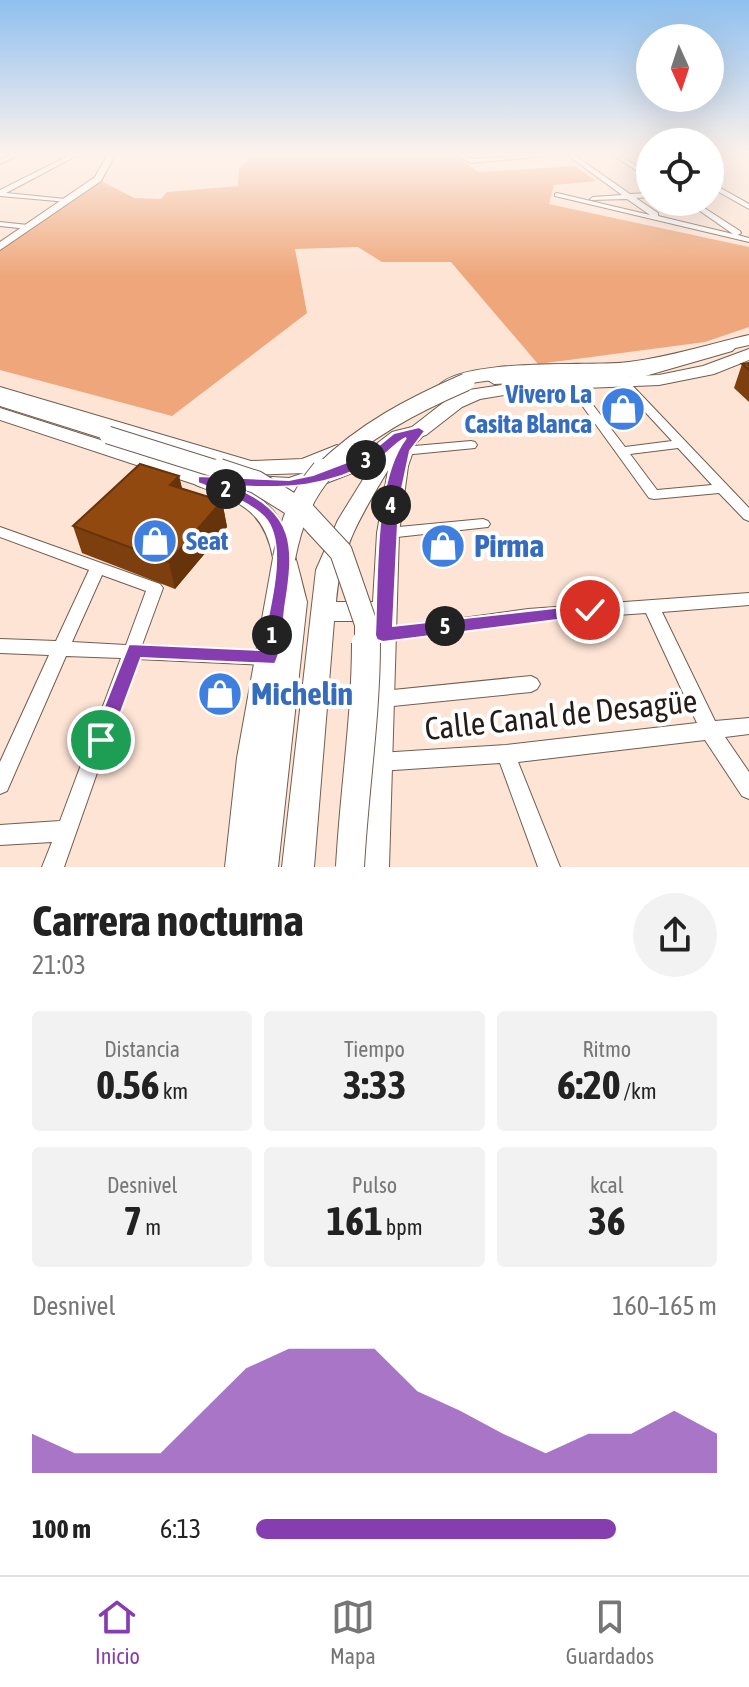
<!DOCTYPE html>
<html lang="es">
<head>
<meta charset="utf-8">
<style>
  :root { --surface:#fff; --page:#f2f2f2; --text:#222; --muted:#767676; --line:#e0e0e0; --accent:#863db0 }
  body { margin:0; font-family:"Asap Condensed",sans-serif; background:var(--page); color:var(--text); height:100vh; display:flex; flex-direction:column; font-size:30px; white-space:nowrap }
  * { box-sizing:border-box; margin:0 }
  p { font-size:26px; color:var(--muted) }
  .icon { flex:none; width:44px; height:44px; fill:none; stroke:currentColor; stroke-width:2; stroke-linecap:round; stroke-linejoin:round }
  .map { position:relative; height:867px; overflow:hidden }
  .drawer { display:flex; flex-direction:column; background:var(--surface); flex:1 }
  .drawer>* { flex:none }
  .needle { width:52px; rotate:177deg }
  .controls { position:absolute; left:636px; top:24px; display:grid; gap:16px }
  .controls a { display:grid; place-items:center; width:88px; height:88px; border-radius:50%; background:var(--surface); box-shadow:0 8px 32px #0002; font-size:40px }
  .pin { position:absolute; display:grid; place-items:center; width:68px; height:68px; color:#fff; margin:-34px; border:4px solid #fff; border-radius:50%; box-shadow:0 2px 8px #0007 }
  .km { position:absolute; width:40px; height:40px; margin:-20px; border-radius:50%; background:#222; color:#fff; font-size:22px; line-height:40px; text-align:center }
  .round { display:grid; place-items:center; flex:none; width:84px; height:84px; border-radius:42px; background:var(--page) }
  .overview { display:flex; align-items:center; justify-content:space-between; height:136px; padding:0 32px }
  h1 { font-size:44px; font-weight:700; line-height:60px }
  .stats { display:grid; grid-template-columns:repeat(3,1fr); gap:12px; height:136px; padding:8px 32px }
  .stats div { display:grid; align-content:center; border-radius:8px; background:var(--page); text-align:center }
  .stats b { font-size:40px; font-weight:700 }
  .stats small { font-size:22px; font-weight:400 }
  .stats p { font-size:22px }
  .chart { height:224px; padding:16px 32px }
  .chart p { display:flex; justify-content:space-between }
  .chart svg { width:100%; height:144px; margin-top:8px; fill:var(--accent); opacity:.7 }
  ul { padding:0 32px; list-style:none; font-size:26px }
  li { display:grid; grid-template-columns:128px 96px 1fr; align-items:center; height:60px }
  li i { height:20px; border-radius:10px; background:var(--accent) }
  .tab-bar { display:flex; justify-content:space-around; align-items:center; height:112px; border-top:2px solid var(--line); background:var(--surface); font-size:22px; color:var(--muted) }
  .tab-bar a { display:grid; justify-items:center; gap:4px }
  .tab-bar .current { color:var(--accent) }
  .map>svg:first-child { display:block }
</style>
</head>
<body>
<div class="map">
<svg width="749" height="867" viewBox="0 0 749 867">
  <rect width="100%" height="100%" fill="#fde4d5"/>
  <polygon fill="#eea67a" points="253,155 456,155 478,172 575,166 596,181 554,185 549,204 749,247 749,327 705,342 538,364 451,262 382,262 358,247 295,249 307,313 172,416 0,370 0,251 99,180 134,198 161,199 167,192 238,186 239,168"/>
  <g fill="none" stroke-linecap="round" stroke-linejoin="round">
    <g stroke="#725d50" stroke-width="2">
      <g id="minor">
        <polygon points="11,155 19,155 0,164 0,160"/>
        <polygon points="70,155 78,155 6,193 66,199 68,200 68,202 0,196 0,190"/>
        <polygon points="456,155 464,155 472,159 554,155 471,163"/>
        <polygon points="567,155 574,155 630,194 650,193 650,197 636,198 658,213 658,216 733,234 687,202 695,202 740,231 741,233 738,235 749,238 749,242 555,196 555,194 557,193 650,215 627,199 591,200 590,199 593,197 622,195"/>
        <polygon points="612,155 619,155 650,174 650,179"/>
        <polygon points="710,182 749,204 749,209 710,187"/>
        <polygon points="0,222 28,225 32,227 28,229 0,226"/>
        <path d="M625,381L629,382L749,508V521L744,519L719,493L654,499L649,498L568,386L573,383L577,384L625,447L672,441L621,386L620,384ZM678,448L712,485L657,490L630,454Z"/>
        <polygon points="471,441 475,442 477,445 475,448 403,455 397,451 403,447"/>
        <polygon points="483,519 488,521 490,524 488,527 388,538 383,537 381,533 383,529 388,528"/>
        <path d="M0,527L160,584L163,588L142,645L269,651L275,653L277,658L275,663L269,665L137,659L64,867H42L52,842L0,845V825L60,821L121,658L66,656L7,791L0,794V762L49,655L0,653V639L56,641L89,570L0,537ZM102,575L146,591L126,645L72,642Z"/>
        <polygon points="749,593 749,605 662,612 715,721 749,718 749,734 725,737 749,772 749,799 742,796 705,740 518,762 560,867 538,867 500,763 379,771 372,769 369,762 372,755 379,753 506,745 697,723 646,613 528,621 383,642 377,640 375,635 377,630 528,609"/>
        <polygon points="531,676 537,679 540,684 537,689 531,692 383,707 377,705 374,699 377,693 383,691"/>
      </g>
    </g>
    <g stroke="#725d50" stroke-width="2">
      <polygon id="tertiary" points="107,155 115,155 101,181 0,250 0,242 95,177"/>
    </g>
    <g stroke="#725d50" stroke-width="2">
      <g id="secondary">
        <polygon points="727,343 735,348 732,351 645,376 494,384 486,379 494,374 644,366"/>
        <polygon points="0,396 114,431 117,435 108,440 0,406"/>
        <path d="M419,426L428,431L416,443L408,466L399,533L389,867H357L372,621H334L314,867H282L316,570L338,520L375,460L413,427ZM388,470L377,533L373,602H336C340,548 361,516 388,470Z"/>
        <path d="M203,474C286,496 288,528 307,602L278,867H225L237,758L273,558C264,509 239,502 196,485L193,480Z"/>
      </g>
    </g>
    <g stroke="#725d50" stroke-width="2">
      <g id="primary">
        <path d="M749,335V345L630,372L527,375L471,383L447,391L438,386C464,357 589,367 629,362C669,357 710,344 749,335Z"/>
        <polygon points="749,349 749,360 714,374 659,385 535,390 480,399 462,407 426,435 406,440 380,462 324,484 289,492 203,487 0,420 0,408 204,473 289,478 366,452 392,432 412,427 448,399 469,390 535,380 659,375 703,366"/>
        <polygon points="0,387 251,461 302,459 337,445 347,451 344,456 306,473 250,475 0,399"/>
      </g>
    </g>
    <use href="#minor" fill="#fff" fill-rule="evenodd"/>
    <use href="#tertiary" fill="#fff" fill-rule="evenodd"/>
    <use href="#secondary" fill="#fff" fill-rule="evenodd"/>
    <use href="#primary" fill="#fff" fill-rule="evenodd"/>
    <g stroke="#725d50" stroke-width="19" stroke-linecap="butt">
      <g id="secondary-bridge-far2">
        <polyline points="108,435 226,472"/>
        <path d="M322,472C363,431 413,405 466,382"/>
      </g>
    </g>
    <g stroke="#725d50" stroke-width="24" stroke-linecap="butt">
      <g id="secondary-bridge-far1">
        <polyline points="219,470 256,482 304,512 341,552 366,624 366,645"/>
        <path d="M284,558C291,524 300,497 323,470"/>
      </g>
    </g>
    <g stroke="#725d50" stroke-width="30" stroke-linecap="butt">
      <path id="secondary-bridge" d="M350,867C354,792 366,717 366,643"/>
    </g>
    <use href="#secondary-bridge-far2" stroke="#fff" stroke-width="17"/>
    <use href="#secondary-bridge-far1" stroke="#fff" stroke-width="22"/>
    <use href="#secondary-bridge" stroke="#fff" stroke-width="28"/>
  </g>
  <g fill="#7e3f0e">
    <polygon points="749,363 749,402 734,388 742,364"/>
    <polygon points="179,476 182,488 222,501 227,527 175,589 82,553 73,526"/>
  </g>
  <g fill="#66330b">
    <polygon points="179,476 185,502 170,485"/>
    <polygon points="222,501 227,527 175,589 169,562"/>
  </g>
  <g fill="#924910" stroke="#66330b" stroke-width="2">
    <polygon points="749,363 749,370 742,364"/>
    <polygon points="140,464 179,476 170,485 222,501 169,562 73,526"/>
  </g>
  <linearGradient id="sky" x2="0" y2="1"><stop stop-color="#8fc0ef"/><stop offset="0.56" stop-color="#fef3ec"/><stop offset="1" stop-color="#fef3ec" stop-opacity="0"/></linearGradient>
  <rect width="749" height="277" fill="url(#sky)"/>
  <path fill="#863db0" stroke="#fff" stroke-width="2" d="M419,427L425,431L410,451L399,503L393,626L590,604L596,606V615L383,642L377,640L375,635C378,580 373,481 406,438C395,443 388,454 377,460C328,488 286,489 232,486C297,512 295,547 285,608C283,626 283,648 275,664L141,658L108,747H94L91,740L129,644L261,650C267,617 290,544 264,517C247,500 220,492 198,483V476L289,480L313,475L368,454L394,433Z"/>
  <defs>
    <g id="shop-disc" transform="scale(2.3)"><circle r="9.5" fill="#3f7fe0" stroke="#fff"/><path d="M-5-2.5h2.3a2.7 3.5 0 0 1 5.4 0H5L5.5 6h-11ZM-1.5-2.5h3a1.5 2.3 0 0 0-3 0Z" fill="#fff"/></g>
  </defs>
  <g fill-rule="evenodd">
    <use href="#shop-disc" x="623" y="409"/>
    <use href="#shop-disc" x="155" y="541"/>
    <use href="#shop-disc" x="443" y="546"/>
    <use href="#shop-disc" x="220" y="694"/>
  </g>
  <g text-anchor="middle" stroke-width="8" stroke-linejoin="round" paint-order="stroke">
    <g font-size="26" font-weight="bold" fill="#366cbe" stroke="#fff" text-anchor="end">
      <text x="592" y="403">Vivero La<tspan x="592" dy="30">Casita Blanca</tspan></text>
      <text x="186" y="550" text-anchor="start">Seat</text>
    </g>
    <g font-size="32" font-weight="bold" fill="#366cbe" stroke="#fff" text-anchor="start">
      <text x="474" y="557">Pirma</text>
      <text x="251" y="705">Michelin</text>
    </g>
    <g font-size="32" fill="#251c17" stroke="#fff">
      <text transform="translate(561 715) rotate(-6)" y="11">Calle Canal de Desagüe</text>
    </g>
  </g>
</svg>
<div class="controls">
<a><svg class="needle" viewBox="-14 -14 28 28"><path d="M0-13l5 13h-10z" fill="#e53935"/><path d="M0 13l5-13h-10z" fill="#767676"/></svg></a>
<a><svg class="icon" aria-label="locate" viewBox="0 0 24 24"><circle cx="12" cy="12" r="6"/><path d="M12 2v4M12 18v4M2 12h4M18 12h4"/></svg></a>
</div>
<div class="pin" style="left:101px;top:740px;background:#1e9e55"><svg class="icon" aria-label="arrive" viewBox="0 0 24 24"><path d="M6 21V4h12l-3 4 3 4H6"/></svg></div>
<div class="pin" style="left:590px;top:610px;background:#d93025"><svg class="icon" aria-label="check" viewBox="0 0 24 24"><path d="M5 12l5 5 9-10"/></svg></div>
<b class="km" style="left:272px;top:635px">1</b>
<b class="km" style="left:226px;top:489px">2</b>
<b class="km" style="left:366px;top:460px">3</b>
<b class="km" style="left:391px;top:505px">4</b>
<b class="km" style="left:445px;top:626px">5</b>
</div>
<section class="drawer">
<div class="overview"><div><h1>Carrera nocturna</h1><p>21:03</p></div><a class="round"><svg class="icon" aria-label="share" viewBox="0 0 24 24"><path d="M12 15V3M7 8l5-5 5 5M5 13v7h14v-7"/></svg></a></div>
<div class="stats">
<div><p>Distancia</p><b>0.56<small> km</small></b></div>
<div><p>Tiempo</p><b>3:33</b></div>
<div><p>Ritmo</p><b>6:20<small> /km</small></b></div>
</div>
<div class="stats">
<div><p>Desnivel</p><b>7<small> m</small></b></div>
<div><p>Pulso</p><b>161<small> bpm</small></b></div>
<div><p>kcal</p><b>36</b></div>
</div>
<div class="chart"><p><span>Desnivel</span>160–165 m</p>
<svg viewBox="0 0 160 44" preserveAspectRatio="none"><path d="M0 44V32L10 38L20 38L30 38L40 25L50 12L60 6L70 6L80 6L90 19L100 25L110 32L120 38L130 32L140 32L150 25L160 32V44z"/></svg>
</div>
<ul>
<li><b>100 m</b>6:13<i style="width:78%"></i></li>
</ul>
</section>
<nav class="tab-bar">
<a class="current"><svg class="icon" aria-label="home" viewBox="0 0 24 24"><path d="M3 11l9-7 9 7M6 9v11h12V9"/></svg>Inicio</a>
<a><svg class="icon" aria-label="map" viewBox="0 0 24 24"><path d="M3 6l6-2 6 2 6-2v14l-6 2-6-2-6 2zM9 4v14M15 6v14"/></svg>Mapa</a>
<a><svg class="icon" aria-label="saved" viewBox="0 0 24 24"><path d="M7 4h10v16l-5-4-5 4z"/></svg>Guardados</a>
</nav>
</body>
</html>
